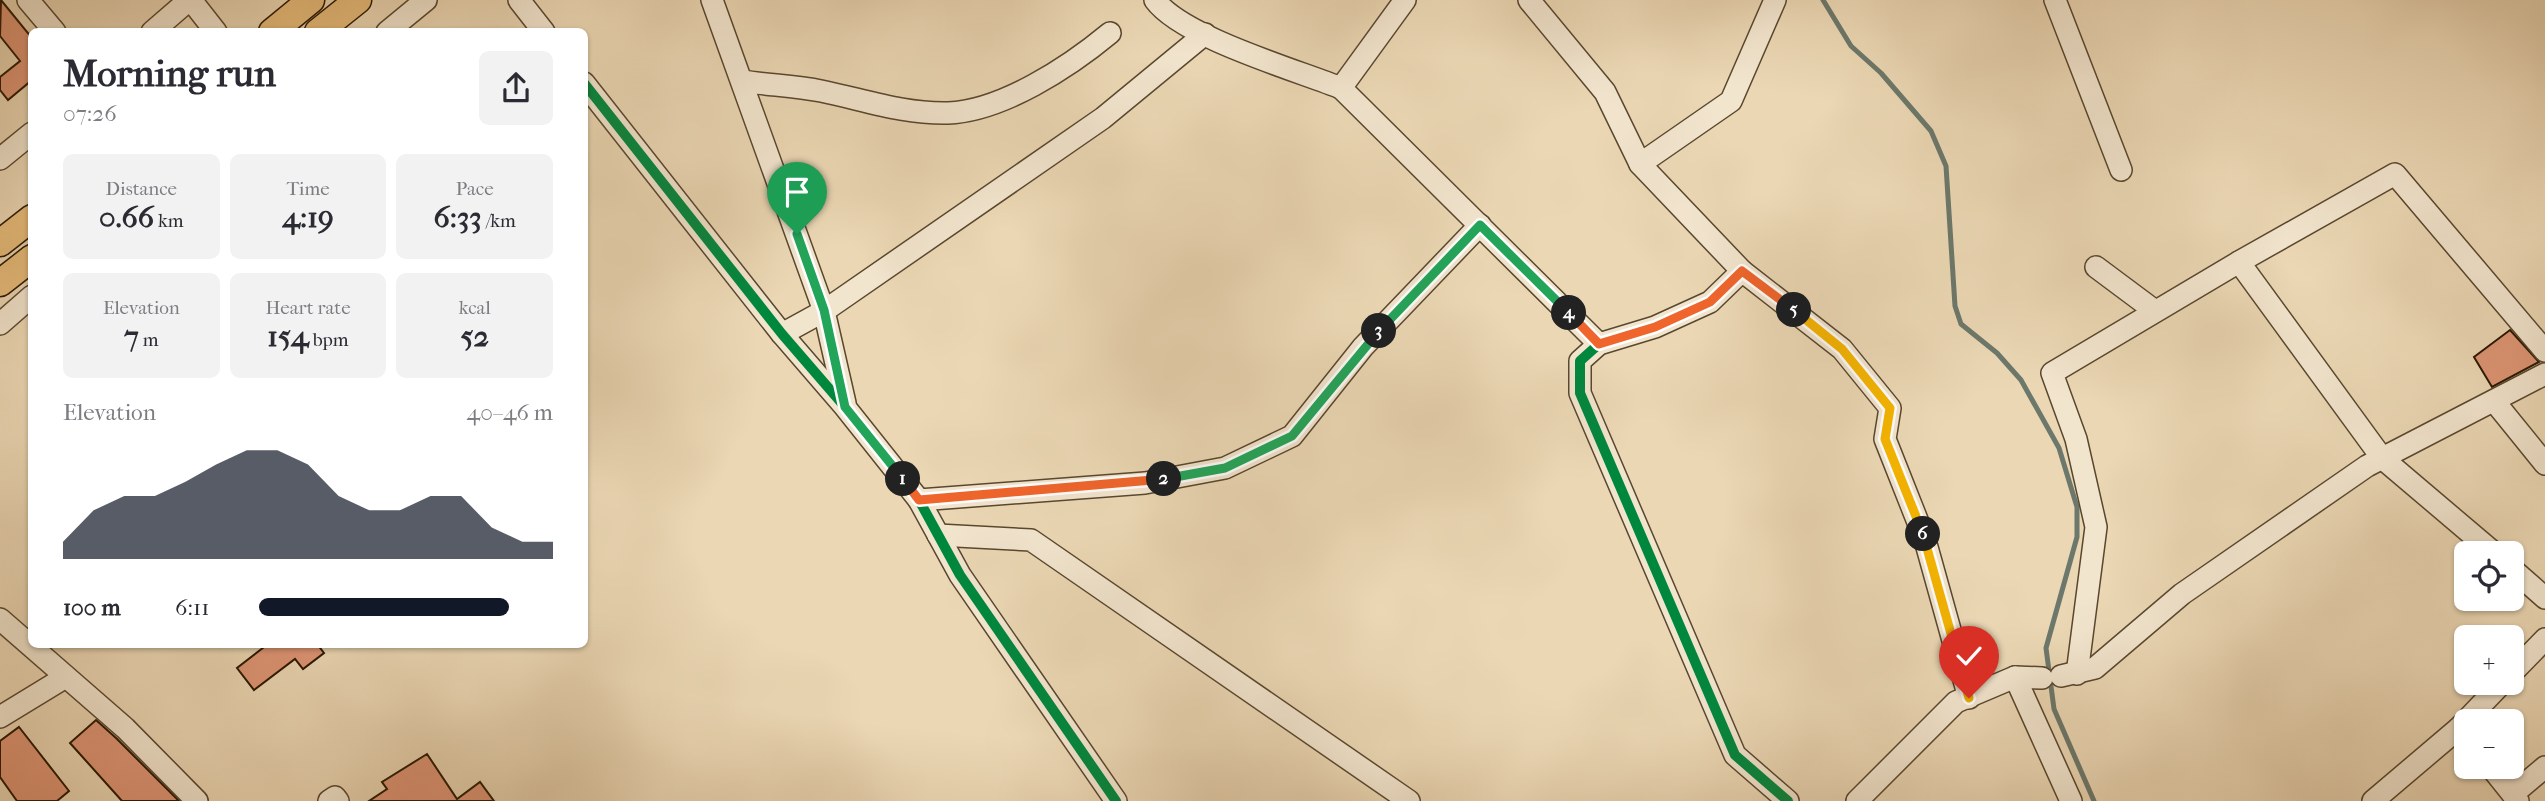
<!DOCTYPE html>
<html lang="en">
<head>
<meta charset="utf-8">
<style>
  :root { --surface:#fff; --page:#f2f2f3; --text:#2b2b33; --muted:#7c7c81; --accent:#111827 }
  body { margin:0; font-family:"IM FELL French Canon",serif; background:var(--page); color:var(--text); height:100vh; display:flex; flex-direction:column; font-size:26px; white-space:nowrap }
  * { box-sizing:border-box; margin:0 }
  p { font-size:23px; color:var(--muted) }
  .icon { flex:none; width:38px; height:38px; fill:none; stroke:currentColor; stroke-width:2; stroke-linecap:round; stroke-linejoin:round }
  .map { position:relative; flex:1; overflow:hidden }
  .side { position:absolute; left:28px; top:28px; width:560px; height:620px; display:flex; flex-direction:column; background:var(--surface); border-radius:10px; box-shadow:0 2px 5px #0004 }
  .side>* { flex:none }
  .buttons { position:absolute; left:2454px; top:541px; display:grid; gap:14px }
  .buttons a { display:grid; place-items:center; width:70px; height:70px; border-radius:10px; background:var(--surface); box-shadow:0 2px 5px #0004; font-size:35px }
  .pin { position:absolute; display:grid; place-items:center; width:60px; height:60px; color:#fff; margin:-72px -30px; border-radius:50% 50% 50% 0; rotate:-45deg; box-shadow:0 0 7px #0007 }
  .pin .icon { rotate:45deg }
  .km { position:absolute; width:35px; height:35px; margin:-18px; border-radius:50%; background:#222; color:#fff; font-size:19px; line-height:35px; text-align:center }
  .round { display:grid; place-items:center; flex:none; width:74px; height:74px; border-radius:10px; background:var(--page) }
  .overview { display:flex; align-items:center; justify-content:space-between; height:119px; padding:0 35px }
  h1 { font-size:38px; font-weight:700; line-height:52px }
  .stats { display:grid; grid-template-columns:repeat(3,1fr); gap:10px; height:119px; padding:7px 35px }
  .stats div { display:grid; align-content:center; border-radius:10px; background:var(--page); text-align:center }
  .stats b { font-size:30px; font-weight:700 }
  .stats small { font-size:19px; font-weight:400 }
  .stats p { font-size:19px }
  .chart { height:196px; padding:14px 35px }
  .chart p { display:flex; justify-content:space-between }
  .chart svg { width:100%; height:126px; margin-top:7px; fill:var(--accent); opacity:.7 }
  ul { padding:0 35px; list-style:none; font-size:23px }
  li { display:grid; grid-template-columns:112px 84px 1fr; align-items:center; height:52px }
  li i { height:18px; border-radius:9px; background:var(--accent) }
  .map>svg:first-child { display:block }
</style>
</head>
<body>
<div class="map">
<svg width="2545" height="801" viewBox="0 0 2545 801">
  <rect width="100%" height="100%" fill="#ebd7b4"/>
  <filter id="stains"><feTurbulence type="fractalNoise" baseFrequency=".00286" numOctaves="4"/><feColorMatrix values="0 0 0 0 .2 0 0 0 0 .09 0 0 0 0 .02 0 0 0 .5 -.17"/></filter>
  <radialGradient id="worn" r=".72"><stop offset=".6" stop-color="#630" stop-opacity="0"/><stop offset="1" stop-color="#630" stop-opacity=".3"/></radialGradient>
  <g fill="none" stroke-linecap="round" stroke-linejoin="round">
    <polyline stroke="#6c786b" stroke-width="5" points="1823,0 1851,46 1881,73 1931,131 1946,166 1955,306 1961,324 1997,353 2021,380 2059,448 2077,507 2077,537 2046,648 2054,709 2094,801"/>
  </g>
  <g fill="#de9575" stroke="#281701" stroke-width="2">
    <polygon points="1,0 32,38 32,80 8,100 0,90 0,77 20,61 0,36"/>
    <polygon points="2510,330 2539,362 2492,387 2474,357"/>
    <polygon points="268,644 317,644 324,653 303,669 295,659 254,690 237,668"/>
    <polygon points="96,720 116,738 179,801 122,801 70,743"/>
    <polygon points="19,727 69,791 57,801 17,801 0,777 0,741"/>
    <polygon points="427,754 457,799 480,782 494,801 369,801 387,789 382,782"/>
  </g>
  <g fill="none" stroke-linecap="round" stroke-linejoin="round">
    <g stroke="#59472e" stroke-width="24">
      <g id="minor">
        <polyline points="28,0 55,32"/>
        <polyline points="191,0 216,32"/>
        <polyline points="519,0 544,32"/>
        <polyline points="712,0 824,311 845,403"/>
        <path d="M1155,0C1182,37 1296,70 1341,88L1405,0"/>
        <polyline points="1529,0 1605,92 1640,164 1742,271"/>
        <polyline points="2055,0 2121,170"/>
        <polyline points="152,32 189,0"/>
        <polyline points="387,32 426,0"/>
        <path d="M742,81C768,85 795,86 821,91C865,100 903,114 948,113C1002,111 1069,67 1110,33"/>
        <polyline points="584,83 782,334 845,407 919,500 960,575 1116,801"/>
        <polyline points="1341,88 1599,344"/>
        <polyline points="0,159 32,133"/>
        <polyline points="1640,164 1731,101 1775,0"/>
        <polyline points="2096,267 2155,311"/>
        <polyline points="0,324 32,296"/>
        <polyline points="782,334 824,311 1103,118 1205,34"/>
        <polyline points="2494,401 2545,464"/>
        <polyline points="919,500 1145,483 1225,468 1292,436 1363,347 1480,225"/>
        <polyline points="938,535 1031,540 1409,801"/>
        <polyline points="2494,553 2382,458 2239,262 2395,174 2545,351"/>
        <polyline points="2511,568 2545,598"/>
        <polyline points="0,619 125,728 197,801"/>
        <polyline points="2077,674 2096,527 2076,439 2052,373 2239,262"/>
        <polyline points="2511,674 2545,639"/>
        <polyline points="2061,676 2095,668 2182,594 2367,466 2545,374"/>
        <polyline points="2015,677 2071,801"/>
        <polyline points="0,717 64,678"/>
        <polyline points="2466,737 2459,728 2503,682"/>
        <polyline points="2490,766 2518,801"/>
        <polyline points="2513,794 2545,767"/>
        <polyline points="329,801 335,797 338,801"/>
        <polyline points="1788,801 1735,755 1580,393 1580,361 1599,344 1655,327 1710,302 1742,271 1842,349 1890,408 1885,439 1925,540 1969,698"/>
        <polyline points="1857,801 1956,702 2015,677 2042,678"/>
        <polyline points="2373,801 2459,728"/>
      </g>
    </g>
    <g stroke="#281701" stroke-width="29">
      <g id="major">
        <polyline points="272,32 311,0"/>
        <polyline points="318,32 358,0"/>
        <polyline points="0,243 32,218"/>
        <polyline points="0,283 32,258"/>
      </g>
    </g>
    <use href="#minor" stroke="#f2e5ce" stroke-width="21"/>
    <use href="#major" stroke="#e6bc7a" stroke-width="26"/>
    <g stroke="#f2e5ce" stroke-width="15">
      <g id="cycleway">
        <polyline points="584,83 782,334 845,407 919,500 960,575 1116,801"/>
        <polyline points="1788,801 1735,755 1580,393 1580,361 1599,344 1655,327 1710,302 1742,271 1842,349 1890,408 1885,439 1925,540 1969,698"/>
      </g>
    </g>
    <use href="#cycleway" stroke="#00873e" stroke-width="10"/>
  </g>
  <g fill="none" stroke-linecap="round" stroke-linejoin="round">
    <g stroke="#fff" stroke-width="14">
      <polyline id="split-1" points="797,234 824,310 845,407 903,479"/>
    </g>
    <g stroke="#fff" stroke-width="14">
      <polyline id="split-2" points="903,479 919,500 1164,479"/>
    </g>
    <g stroke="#fff" stroke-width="14">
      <polyline id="split-3" points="1164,479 1225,468 1292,436 1379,331"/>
    </g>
    <g stroke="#fff" stroke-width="14">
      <polyline id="split-4" points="1379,331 1480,225 1569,313"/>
    </g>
    <g stroke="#fff" stroke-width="14">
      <polyline id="split-5" points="1569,313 1599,344 1655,327 1710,302 1742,271 1794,310"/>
    </g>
    <g stroke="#fff" stroke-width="14">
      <polyline id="split-6" points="1794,310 1842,349 1890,408 1885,439 1923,534"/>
    </g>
    <g stroke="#fff" stroke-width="14">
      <polyline id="split-7" points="1923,534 1969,698"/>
    </g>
    <use href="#split-1" stroke="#22a559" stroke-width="9"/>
    <use href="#split-2" stroke="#f0652b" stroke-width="9"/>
    <use href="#split-3" stroke="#22a559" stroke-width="9"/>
    <use href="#split-4" stroke="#22a559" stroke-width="9"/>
    <use href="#split-5" stroke="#f0652b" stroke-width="9"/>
    <use href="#split-6" stroke="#f5b400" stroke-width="9"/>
    <use href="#split-7" stroke="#f5b400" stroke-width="9"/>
  </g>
  <rect width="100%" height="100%" filter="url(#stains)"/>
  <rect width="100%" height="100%" fill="url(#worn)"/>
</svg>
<div class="buttons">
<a><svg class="icon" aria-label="locate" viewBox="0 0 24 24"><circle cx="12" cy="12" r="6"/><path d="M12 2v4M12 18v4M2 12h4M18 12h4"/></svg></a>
<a>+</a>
<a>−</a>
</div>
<div class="pin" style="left:797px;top:234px;background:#1e9e55"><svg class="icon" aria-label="arrive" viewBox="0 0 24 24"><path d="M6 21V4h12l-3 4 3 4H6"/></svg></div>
<div class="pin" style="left:1969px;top:698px;background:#d93025"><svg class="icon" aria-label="check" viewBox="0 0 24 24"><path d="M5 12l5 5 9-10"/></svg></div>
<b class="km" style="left:903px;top:479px">1</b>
<b class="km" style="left:1164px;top:479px">2</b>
<b class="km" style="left:1379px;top:331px">3</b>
<b class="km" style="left:1569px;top:313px">4</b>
<b class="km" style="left:1794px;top:310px">5</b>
<b class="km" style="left:1923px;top:534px">6</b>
<section class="side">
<div class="overview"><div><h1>Morning run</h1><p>07:26</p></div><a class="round"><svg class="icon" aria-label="share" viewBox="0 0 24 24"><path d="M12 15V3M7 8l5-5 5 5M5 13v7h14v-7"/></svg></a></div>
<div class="stats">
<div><p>Distance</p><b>0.66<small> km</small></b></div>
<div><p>Time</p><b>4:19</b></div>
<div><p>Pace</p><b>6:33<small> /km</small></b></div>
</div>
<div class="stats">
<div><p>Elevation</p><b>7<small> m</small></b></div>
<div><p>Heart rate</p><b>154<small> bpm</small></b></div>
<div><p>kcal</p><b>52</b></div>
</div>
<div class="chart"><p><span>Elevation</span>40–46 m</p>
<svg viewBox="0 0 160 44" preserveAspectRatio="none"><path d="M0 44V38L10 27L20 22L30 22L40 17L50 11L60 6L70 6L80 11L90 22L100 27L110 27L120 22L130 22L140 33L150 38L160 38V44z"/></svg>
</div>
<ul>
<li><b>100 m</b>6:11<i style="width:85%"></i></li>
</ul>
</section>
</div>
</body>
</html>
